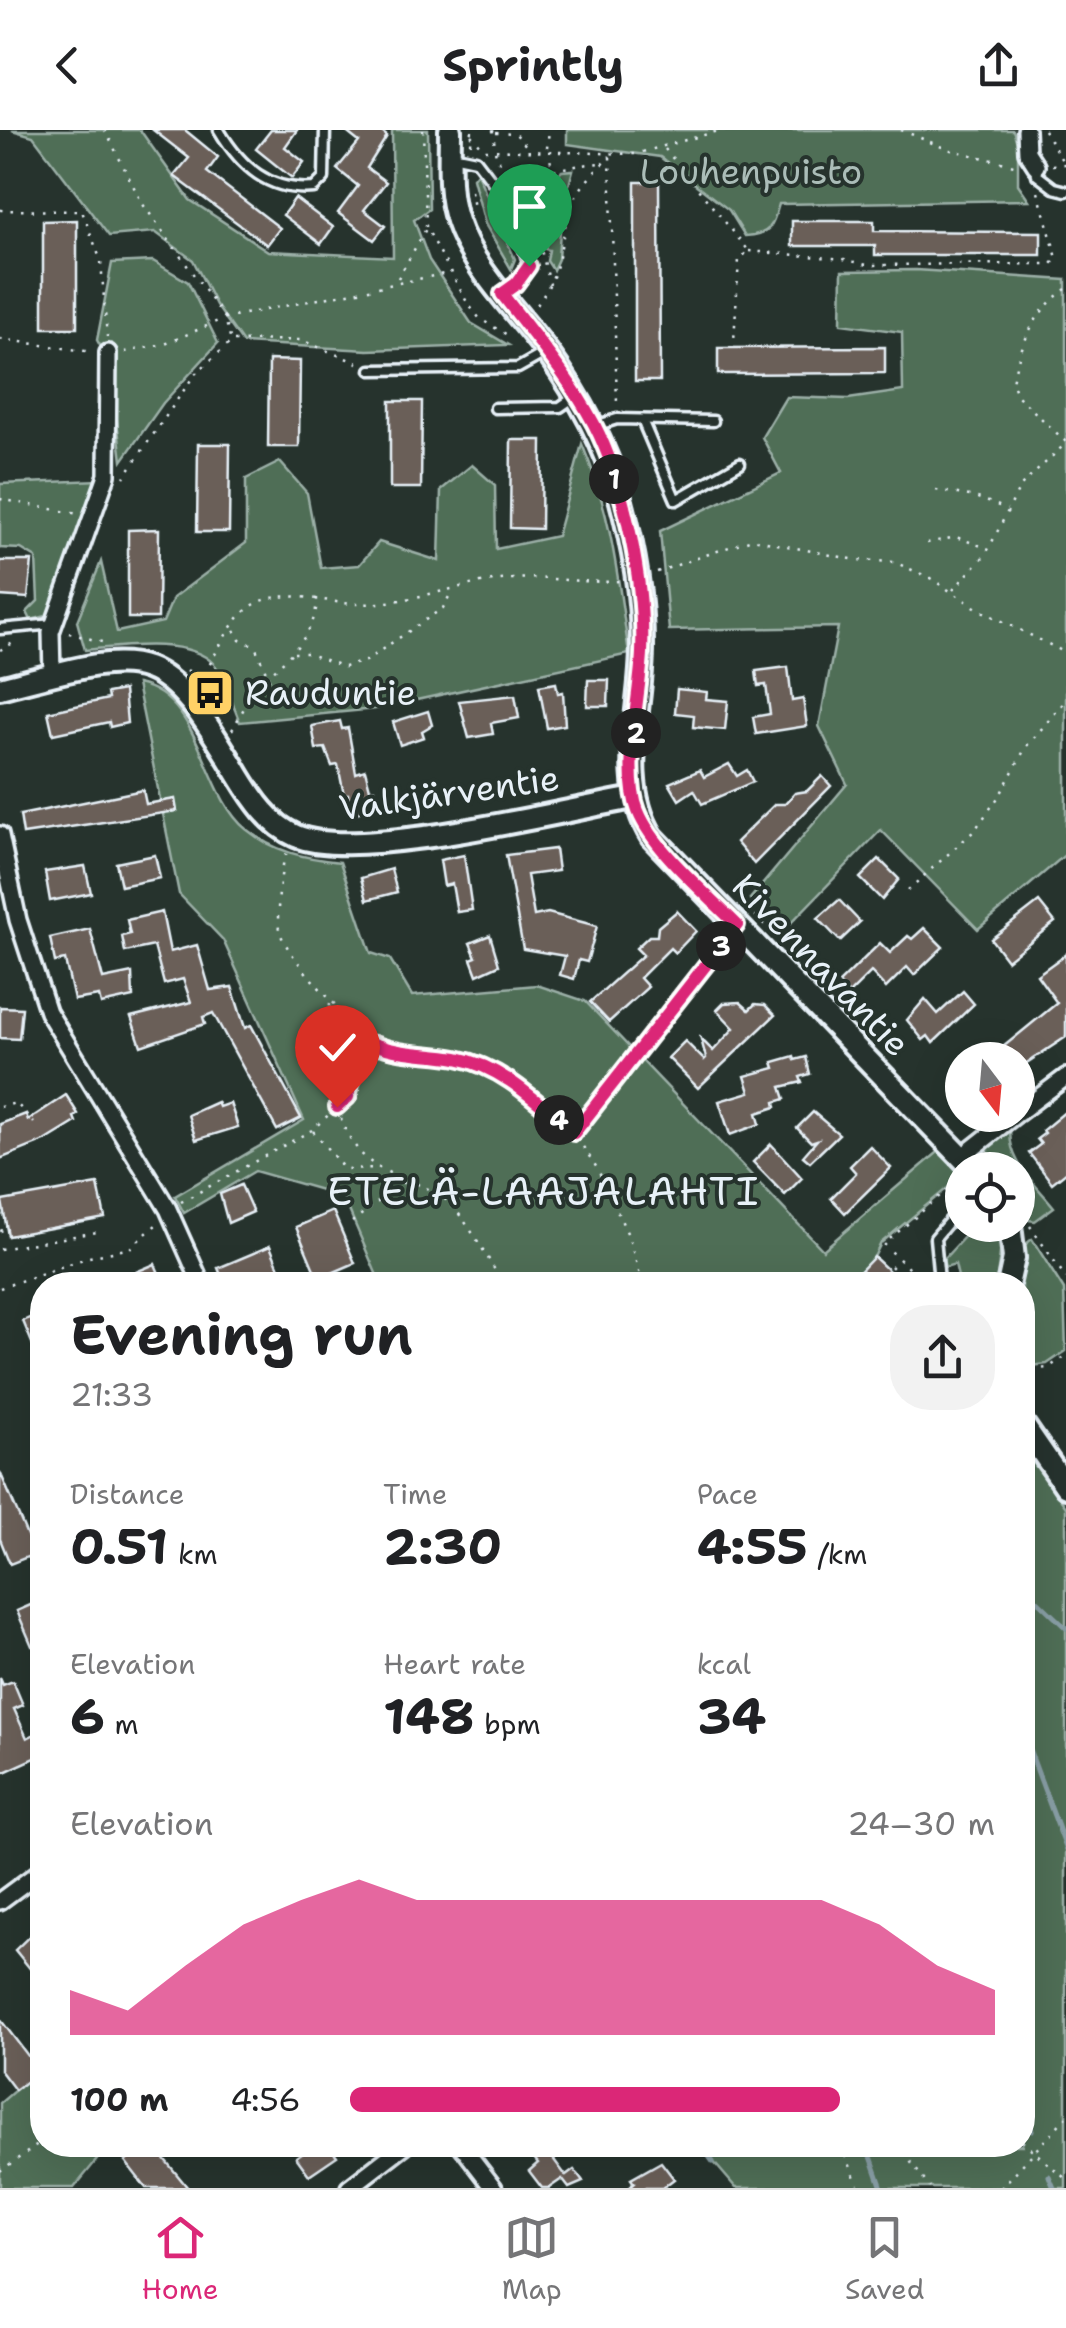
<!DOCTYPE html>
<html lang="en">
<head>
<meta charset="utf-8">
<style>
  :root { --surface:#fff; --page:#f2f2f2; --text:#202124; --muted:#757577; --line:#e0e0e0; --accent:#db2777 }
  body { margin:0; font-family:"Shantell Sans",sans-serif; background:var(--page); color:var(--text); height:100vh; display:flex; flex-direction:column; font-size:38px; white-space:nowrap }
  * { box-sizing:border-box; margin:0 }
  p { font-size:32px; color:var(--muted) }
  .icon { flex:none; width:55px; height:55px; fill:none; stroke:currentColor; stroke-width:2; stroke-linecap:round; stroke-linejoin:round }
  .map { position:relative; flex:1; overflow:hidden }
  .panel { position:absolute; left:30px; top:1142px; width:1005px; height:885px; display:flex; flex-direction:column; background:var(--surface); border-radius:40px; box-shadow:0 10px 40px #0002 }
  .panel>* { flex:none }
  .needle { width:65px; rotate:164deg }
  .controls { position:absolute; left:945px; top:912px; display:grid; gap:20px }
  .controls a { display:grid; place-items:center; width:90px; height:90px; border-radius:50%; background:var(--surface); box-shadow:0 10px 40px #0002; font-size:50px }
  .pin { position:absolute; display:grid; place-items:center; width:85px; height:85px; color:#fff; margin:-102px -42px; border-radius:50% 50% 50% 0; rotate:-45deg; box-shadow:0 0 10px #0007 }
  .pin .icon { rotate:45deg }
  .km { position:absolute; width:50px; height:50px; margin:-25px; border-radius:50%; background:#222; color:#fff; font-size:28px; line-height:50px; text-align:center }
  .round { display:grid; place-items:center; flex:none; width:105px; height:105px; border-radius:40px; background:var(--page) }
  .overview { display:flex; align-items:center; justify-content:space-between; height:170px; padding:0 40px }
  h1 { font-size:55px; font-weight:700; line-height:75px }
  .figures { display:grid; grid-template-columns:repeat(3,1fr); gap:15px; height:170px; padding:10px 40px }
  .figures div { display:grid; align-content:center }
  .figures b { font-size:50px; font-weight:700 }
  .figures small { font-size:28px; font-weight:400 }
  .figures p { font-size:28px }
  .chart { height:280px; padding:20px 40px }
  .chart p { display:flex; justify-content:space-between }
  .chart svg { width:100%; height:180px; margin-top:10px; fill:var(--accent); opacity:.7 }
  ul { padding:0 40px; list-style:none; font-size:32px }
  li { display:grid; grid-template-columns:160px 120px 1fr; align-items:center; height:75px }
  li i { height:25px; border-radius:12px; background:var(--accent) }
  header { display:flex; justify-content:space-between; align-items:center; height:130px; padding:0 40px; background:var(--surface); font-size:45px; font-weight:700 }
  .dock { display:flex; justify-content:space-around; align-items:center; height:140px; border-top:2px solid var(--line); background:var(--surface); font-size:28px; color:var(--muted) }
  .dock a { display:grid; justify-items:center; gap:5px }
  .dock .current { color:var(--accent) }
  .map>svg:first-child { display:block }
</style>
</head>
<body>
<header><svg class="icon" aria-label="back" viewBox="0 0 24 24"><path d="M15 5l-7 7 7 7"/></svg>Sprintly<svg class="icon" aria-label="share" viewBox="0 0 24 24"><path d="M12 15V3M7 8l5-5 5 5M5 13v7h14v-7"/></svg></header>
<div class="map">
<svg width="1066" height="2058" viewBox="0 0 1066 2058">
  <rect width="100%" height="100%" fill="#26332d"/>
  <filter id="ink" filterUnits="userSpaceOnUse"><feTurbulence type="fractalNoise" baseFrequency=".01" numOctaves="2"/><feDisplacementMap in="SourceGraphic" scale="20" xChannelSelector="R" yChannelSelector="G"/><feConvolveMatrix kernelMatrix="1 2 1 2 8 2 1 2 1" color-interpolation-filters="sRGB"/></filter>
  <g filter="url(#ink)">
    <g fill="#506e57" stroke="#9cb0a8" stroke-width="2.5">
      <polygon points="12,0 140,0 190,70 268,121 393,127 392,0 428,0 429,79 414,90 429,130 471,193 508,215 368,220 243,213 216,175 193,130 155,102 109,106 33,6"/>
      <path d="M567,0H1013L1018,16V54L1029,70L779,74C773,96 770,105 745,106L729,80L660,27L567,14Z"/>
      <polygon points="573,40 569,55 563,58 558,129 553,140 547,131 549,120 545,119 546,111 550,110 551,88 555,87 553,49 562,41"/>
      <polygon points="477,43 515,129 511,139 485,94 473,48"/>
      <polygon points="153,131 188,152 218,213 163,273 122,331 110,234 97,210 112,133"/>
      <polygon points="916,140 1066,150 1066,724 978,799 881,700 784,800 750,769 847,654 819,596 838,497 669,500 660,401 781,343 762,307 786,267 848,269 903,261 902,202 841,194 842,141"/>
      <path d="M582,314C612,384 618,449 629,524L375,579L240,592C232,575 226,548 214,534C189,506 118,517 85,520L77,491L101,432L117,502L163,492L173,468L246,413V349L280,332L307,363L321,438L359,435L379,412L439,431L441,360L472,335L495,355L496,419L557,406Z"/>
      <polygon points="99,350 50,485 31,490 27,482 38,471 36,428 21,419 0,418 0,354"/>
      <path d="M137,554C202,566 202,663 246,699C274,722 304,728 340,732L371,823L390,829L412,866L537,855L585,871L823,1120L944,1017L962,1040V1046L881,1113L874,1127L847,1155H381L343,1066L255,1041L184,1083L175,1066L304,990L223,810L179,764Z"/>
      <path d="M1011,995C1005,1029 1034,1052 1054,1077L1035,1091L1029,1090L1018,1074V1040H995L987,1029L989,1012Z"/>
      <polygon points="962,1086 962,1095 997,1095 1002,1108 996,1155 960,1155 955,1134 945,1137 943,1130 965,1106 960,1088"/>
      <polygon points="1032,1109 1064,1160 1066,1221 1047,1234 1023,1237 1022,1155 1014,1155 1021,1118"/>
      <polygon points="1023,1319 1066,1377 1066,2058 736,2058 699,2015 1022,2015"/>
      <polygon points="42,1937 42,2015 109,2015 74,2058 0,2058 0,1973"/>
    </g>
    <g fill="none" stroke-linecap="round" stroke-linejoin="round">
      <g stroke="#889ea5" stroke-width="5">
        <polyline points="1022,1456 1066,1498"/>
        <polyline points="1022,1600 1066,1718"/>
        <polyline points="1022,1973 1032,2000"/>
        <polyline points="701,2015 713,2032"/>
        <polyline points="867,2015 882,2058"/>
        <polyline points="1049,2046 1054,2058"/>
      </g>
    </g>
    <g fill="#6a5e59" stroke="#e8f1f8" stroke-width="2.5">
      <polygon points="153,0 185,0 218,27 207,42 280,98 267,115 174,46 189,28"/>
      <polygon points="271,0 297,0 285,17 304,32 292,48 256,19"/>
      <polygon points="344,0 379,0 387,6 367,38 386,52 364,80 385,96 374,110 338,83 358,56 337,39 359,12"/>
      <polygon points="635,52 659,52 660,251 635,251"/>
      <polygon points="295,68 333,97 321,114 283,85"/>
      <polygon points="77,90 77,198 43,198 43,91"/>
      <polygon points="792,91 874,91 874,101 1041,102 1041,125 875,125 875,116 792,116"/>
      <polygon points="885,217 885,243 718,244 718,218"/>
      <polygon points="269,230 300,231 299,317 268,317"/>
      <polygon points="390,271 422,271 421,358 390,358"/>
      <polygon points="511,310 542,310 541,399 510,398"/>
      <polygon points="198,314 230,314 229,402 197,402"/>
      <polygon points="159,399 158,488 128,488 128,400"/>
      <polygon points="0,431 32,431 28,468 0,466"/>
      <polygon points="788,537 792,571 803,569 807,596 756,604 753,587 770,584 766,555 758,556 756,541"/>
      <polygon points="588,550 609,550 608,576 587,576"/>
      <polygon points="556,553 558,563 563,562 565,595 547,598 539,556"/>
      <polygon points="677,559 707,562 706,569 728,571 725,600 693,597 694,585 675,583"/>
      <polygon points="124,560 127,593 110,597 109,592 53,604 48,582 108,569 107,563"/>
      <polygon points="515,565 519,588 491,593 493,604 469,608 459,571"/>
      <polygon points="428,581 432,595 422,601 424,607 400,615 393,592"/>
      <polygon points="340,591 342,599 348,598 356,643 365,640 370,659 374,659 375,679 354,683 352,672 349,672 348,664 344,665 338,635 332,636 325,618 316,619 312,596"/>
      <polygon points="729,634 737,646 747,640 753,652 702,674 694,660 679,670 669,653 700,640 704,647"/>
      <polygon points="822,646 831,656 754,734 736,712 775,674 785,674 795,663 807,661"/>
      <polygon points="143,660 146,674 175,669 177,681 23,704 20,685"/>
      <polygon points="555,719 558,741 527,745 534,786 548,783 597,796 587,832 579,830 574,849 560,845 565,826 523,819 506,725"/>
      <polygon points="155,725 160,748 121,756 116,733"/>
      <polygon points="464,725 472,780 457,782 452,754 444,756 440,730"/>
      <polygon points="879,729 899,749 882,770 860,748"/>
      <polygon points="85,736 91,763 50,771 45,742"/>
      <polygon points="391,739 397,762 367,770 361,748"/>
      <polygon points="839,770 860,792 840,811 818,788"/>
      <polygon points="1039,772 1055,792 1007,830 991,809"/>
      <polygon points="677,781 696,801 675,823 670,818 640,848 648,857 609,892 590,872 643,825 636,818 649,806 657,806 658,797"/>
      <polygon points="162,782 170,822 197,815 210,860 232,857 245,898 251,895 301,988 277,1000 213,883 203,887 205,894 141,916 131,887 191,872 183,849 164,854 154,816 125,822 122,806 130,804 127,790"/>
      <polygon points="924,798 943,817 914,845 907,837 886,858 871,842 849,864 839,853 880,813 890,823 908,806 912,809"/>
      <polygon points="90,799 103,849 132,843 133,867 101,874 99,866 74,870 65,830 55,832 50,808"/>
      <polygon points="490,805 499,835 477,845 471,829 476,827 470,813"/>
      <polygon points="1066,824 1066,907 1022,936 1018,930 987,930 1057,873 1037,845"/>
      <polygon points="963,861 974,874 933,913 928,906 923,910 907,890 925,869 938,884"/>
      <polygon points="740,872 749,880 755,874 765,875 775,885 698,958 668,928 685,911 704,930 706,928 701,909 713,921 734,898 717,880 724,873"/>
      <polygon points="0,877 22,878 19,909 0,908"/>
      <polygon points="794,926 795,930 806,927 810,944 800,947 802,952 781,957 785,969 775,972 776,977 757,983 760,994 730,1005 719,971 750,962 745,946 775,938 773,932"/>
      <polygon points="66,965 78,984 74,987 76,992 45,1011 0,1029 0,994 26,984 28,990"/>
      <polygon points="217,972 219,977 230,973 238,997 196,1010 188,985"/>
      <polygon points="1066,981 1066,1042 1052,1053 1029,1023 1041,1014 1037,1009 1045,1003 1043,1000"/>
      <polygon points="813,982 839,1004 810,1032 803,1026 817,1010 811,1012 797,998"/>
      <polygon points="771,1014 802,1048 785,1065 753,1032"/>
      <polygon points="870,1016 891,1038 845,1083 831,1068 856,1043 850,1036"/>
      <polygon points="98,1054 105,1088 8,1106 2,1071"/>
      <polygon points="241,1055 253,1082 228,1093 220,1064"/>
      <polygon points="333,1081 355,1133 318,1149 296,1097"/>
      <polygon points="270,1116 286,1155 225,1155 218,1138"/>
      <polygon points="874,1127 904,1155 847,1155"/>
      <polygon points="155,1134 164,1155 105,1155"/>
      <polygon points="42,1182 42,1237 23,1191"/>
      <polygon points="0,1342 35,1424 10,1434 0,1409"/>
      <polygon points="42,1470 42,1512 32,1516 17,1481"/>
      <polygon points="0,1548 3,1555 13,1551 23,1575 14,1579 27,1608 35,1604 42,1621 42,1625 0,1644"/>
      <polygon points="42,1794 42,1833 32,1841 15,1820"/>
      <polygon points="0,1889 35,1935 31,1938 36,1944 15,1960 0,1940"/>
      <polygon points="144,2015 153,2015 188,2058 146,2058 125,2031"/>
      <polygon points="313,2015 329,2015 337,2026 309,2045 296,2027"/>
      <polygon points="546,2019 566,2046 574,2040 583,2052 569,2058 562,2049 549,2058 542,2058 529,2041 538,2033 534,2028"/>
      <polygon points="661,2032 674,2049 662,2058 628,2058 634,2053 631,2049"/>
    </g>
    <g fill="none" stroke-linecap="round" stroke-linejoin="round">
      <g stroke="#e8f1f8" stroke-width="15">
        <g id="lane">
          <path d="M219,0C241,37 269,62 314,58L324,48L325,0"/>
          <polyline points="452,25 476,30 511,76 529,136 516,154 502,164"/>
          <polyline points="1036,36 1037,45 1054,58 1066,61"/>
          <polyline points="371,240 518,238 543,224"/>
          <polyline points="495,278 560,277 573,268"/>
          <polyline points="642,290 676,370 740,333"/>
          <polyline points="595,296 617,289 713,291"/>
          <polyline points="0,499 54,494"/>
          <polyline points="934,1155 939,1151 935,1108 962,1076"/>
        </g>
      </g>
      <g stroke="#e8f1f8" stroke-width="22">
        <g id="street">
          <polyline points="1026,0 1027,22 1036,36"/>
          <polyline points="52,545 51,502 107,345 108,223"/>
          <polyline points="0,705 18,790 48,882 168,1079 202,1155"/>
          <polyline points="1018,983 1066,947"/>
          <polyline points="963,1026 1015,985"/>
          <polyline points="0,1771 42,1740"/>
          <polyline points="461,2015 494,2058"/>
          <polyline points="349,2058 405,2015"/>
        </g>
      </g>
      <g stroke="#e8f1f8" stroke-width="28">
        <g id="secondary">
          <path d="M450,0C450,30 447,62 457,91C473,140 517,180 547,222C579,266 604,311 619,364C632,411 642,464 642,514C643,578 616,650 652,707L974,1040"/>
          <path d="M0,558C146,520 159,510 239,646C253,669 270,695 296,706C357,732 560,681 634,668"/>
          <polyline points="1008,1155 1014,1128 1010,1095"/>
          <polyline points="1022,1293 1066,1357"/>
        </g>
      </g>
      <g stroke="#e8f1f8" stroke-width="2.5" stroke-dasharray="2.5 8" stroke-linecap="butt">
        <polyline points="105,0 142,73 225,188 231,212 195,244 124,347"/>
        <polyline points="423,0 426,97 468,174 480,189 511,207"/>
        <polyline points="493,0 496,28 524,55 550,154"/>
        <polyline points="901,0 947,19 1014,35"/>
        <polyline points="1044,0 1063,32"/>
        <polyline points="496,3 516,4 527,17"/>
        <polyline points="471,5 485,20 635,24 722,0"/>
        <polyline points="471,14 472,0"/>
        <polyline points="547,18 549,0"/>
        <polyline points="665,19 749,121 739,129 734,211"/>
        <polyline points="610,27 617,274"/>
        <polyline points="1052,35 1066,34"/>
        <path d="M512,42C547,44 568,35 602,33"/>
        <polyline points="471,61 474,78"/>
        <polyline points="531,73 548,70"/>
        <polyline points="0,80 82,81 101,131 107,207"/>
        <polyline points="540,111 548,108 551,20"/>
        <polyline points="749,121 844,129 867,135 1052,134 1057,128 1038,62"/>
        <polyline points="398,148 426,99"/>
        <path d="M1066,159C1033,182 1022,213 1012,251L1017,265L1066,312"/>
        <path d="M537,175C563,137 557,125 568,85C574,61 594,43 610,26"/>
        <polyline points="0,209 92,222"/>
        <polyline points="234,211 301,210 360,234"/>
        <polyline points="125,222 165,214 225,188 453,142"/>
        <polyline points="936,360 975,367 1007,379"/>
        <polyline points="0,369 78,384"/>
        <polyline points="927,413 956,407 987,418"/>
        <polyline points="657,442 752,409 856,430 894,432 930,448 980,480 1066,523"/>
        <polyline points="953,460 986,424 1020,357 1065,314"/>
        <polyline points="234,500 240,510 255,516 277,568"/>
        <polyline points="69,503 109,514"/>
        <polyline points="0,520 17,511"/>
        <polyline points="294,523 307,523 344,537 365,531 443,478 452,461"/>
        <polyline points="187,540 201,551 217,575"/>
        <path d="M199,552C216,528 228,488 257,473C289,457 329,475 362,474C413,473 462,452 513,449C549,446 584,454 620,451"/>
        <path d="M232,600C240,586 247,571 257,559C281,529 317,510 317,467"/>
        <polyline points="908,760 974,701 1000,665 1026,617 1066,570"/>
        <polyline points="748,778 781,811"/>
        <path d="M330,874C324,923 330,1010 378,1037C400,1050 427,1054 447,1071C464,1085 492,1134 503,1155"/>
        <polyline points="375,914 397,923 459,929 498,941 574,1003 597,1038 628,1105 643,1155"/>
        <polyline points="0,977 16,973 34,993"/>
        <polyline points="313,1001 344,1039 377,1038"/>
        <polyline points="575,1002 724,812"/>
        <polyline points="952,1064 948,1059 957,1053"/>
        <path d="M181,1072L312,1000L348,967L355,937L374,913C352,893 285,827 279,799C276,783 280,737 287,722"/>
        <polyline points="0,1085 4,1084"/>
        <polyline points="352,1092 408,1049"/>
        <polyline points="1030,1096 1066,1148"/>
        <polyline points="0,1101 7,1099"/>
        <polyline points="0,1119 103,1101"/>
        <polyline points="891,1136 910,1155"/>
        <polyline points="917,1155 918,1148 884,1114 948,1059"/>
        <polyline points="0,1158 89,1127 130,1118 157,1094"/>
        <polyline points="1022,1240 1048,1238 1066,1226"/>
        <polyline points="1022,2011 1066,2049"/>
        <polyline points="842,2015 859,2058"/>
        <polyline points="898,2015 930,2058"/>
        <polyline points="0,2041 42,2012"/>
        <polyline points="1001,2058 1066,1987"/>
      </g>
      <use href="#lane" stroke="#26332d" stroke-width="8"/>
      <use href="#street" stroke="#26332d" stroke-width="15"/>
      <use href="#secondary" stroke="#26332d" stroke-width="20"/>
    </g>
  </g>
  <g fill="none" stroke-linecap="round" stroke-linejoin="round" filter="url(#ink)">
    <g stroke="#fff" stroke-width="20">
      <path id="route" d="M337,977L348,967L355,937L374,914C402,925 428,923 457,928C504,937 539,974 574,1003L737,795C707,764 654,721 638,681C622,641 640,567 642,523C645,456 625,354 594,294C569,247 534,206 502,164L516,154L529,136"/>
    </g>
    <use href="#route" stroke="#db2777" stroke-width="12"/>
  </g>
  <defs>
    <g id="bus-square" transform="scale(2.5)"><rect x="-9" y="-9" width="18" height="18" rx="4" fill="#ffd166" stroke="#26332d"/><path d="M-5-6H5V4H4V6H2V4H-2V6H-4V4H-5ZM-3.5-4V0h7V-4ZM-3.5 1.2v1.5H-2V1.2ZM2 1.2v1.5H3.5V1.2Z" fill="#111"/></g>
  </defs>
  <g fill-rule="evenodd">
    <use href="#bus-square" x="210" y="563"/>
  </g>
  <g text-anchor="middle" stroke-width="8" stroke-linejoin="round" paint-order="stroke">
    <g font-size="35" fill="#abbdb8" stroke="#26332d">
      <text x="751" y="54">Louhenpuisto</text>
    </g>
    <g font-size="35" fill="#e8f1f8" stroke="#26332d" text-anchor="start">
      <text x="245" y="575">Rauduntie</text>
    </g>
    <g font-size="35" fill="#e8f1f8" stroke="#26332d">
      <text transform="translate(449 663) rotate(-8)" y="12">Valkjärventie</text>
      <text transform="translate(821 835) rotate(46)" y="12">Kivennavantie</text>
    </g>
    <g font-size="40" letter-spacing="2.5" fill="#e8f1f8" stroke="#26332d">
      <text x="544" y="1075">ETELÄ-LAAJALAHTI</text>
    </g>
  </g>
</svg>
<div class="controls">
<a><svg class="needle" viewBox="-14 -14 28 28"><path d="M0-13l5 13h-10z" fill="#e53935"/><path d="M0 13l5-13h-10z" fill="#757577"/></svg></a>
<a><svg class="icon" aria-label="locate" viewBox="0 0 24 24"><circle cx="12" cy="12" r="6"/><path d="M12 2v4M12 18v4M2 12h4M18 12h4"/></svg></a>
</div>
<div class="pin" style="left:529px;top:136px;background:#1e9e55"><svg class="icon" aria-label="arrive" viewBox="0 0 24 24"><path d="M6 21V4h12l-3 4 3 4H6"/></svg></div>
<div class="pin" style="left:337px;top:977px;background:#d93025"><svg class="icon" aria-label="check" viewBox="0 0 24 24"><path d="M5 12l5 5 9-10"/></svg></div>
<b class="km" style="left:614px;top:349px">1</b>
<b class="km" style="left:636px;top:603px">2</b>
<b class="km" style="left:721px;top:816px">3</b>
<b class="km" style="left:559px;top:990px">4</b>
<section class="panel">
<div class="overview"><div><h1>Evening run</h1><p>21:33</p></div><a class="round"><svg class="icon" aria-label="share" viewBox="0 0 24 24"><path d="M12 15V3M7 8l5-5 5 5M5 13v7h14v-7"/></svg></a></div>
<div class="figures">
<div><p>Distance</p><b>0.51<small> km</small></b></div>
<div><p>Time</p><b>2:30</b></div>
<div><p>Pace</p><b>4:55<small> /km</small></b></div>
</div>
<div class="figures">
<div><p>Elevation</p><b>6<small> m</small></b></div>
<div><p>Heart rate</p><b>148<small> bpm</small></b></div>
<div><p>kcal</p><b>34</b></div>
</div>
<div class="chart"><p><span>Elevation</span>24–30 m</p>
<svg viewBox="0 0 160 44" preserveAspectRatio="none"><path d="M0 44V33L10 38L20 27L30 17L40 11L50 6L60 11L70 11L80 11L90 11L100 11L110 11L120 11L130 11L140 17L150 27L160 33V44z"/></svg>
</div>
<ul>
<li><b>100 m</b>4:56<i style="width:76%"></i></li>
</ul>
</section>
</div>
<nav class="dock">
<a class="current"><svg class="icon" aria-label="home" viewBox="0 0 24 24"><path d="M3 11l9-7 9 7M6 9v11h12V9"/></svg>Home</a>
<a><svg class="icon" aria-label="map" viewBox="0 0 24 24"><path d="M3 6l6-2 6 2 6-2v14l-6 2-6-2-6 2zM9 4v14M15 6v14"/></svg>Map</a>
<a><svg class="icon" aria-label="saved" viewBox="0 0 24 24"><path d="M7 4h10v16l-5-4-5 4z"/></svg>Saved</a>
</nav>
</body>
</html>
